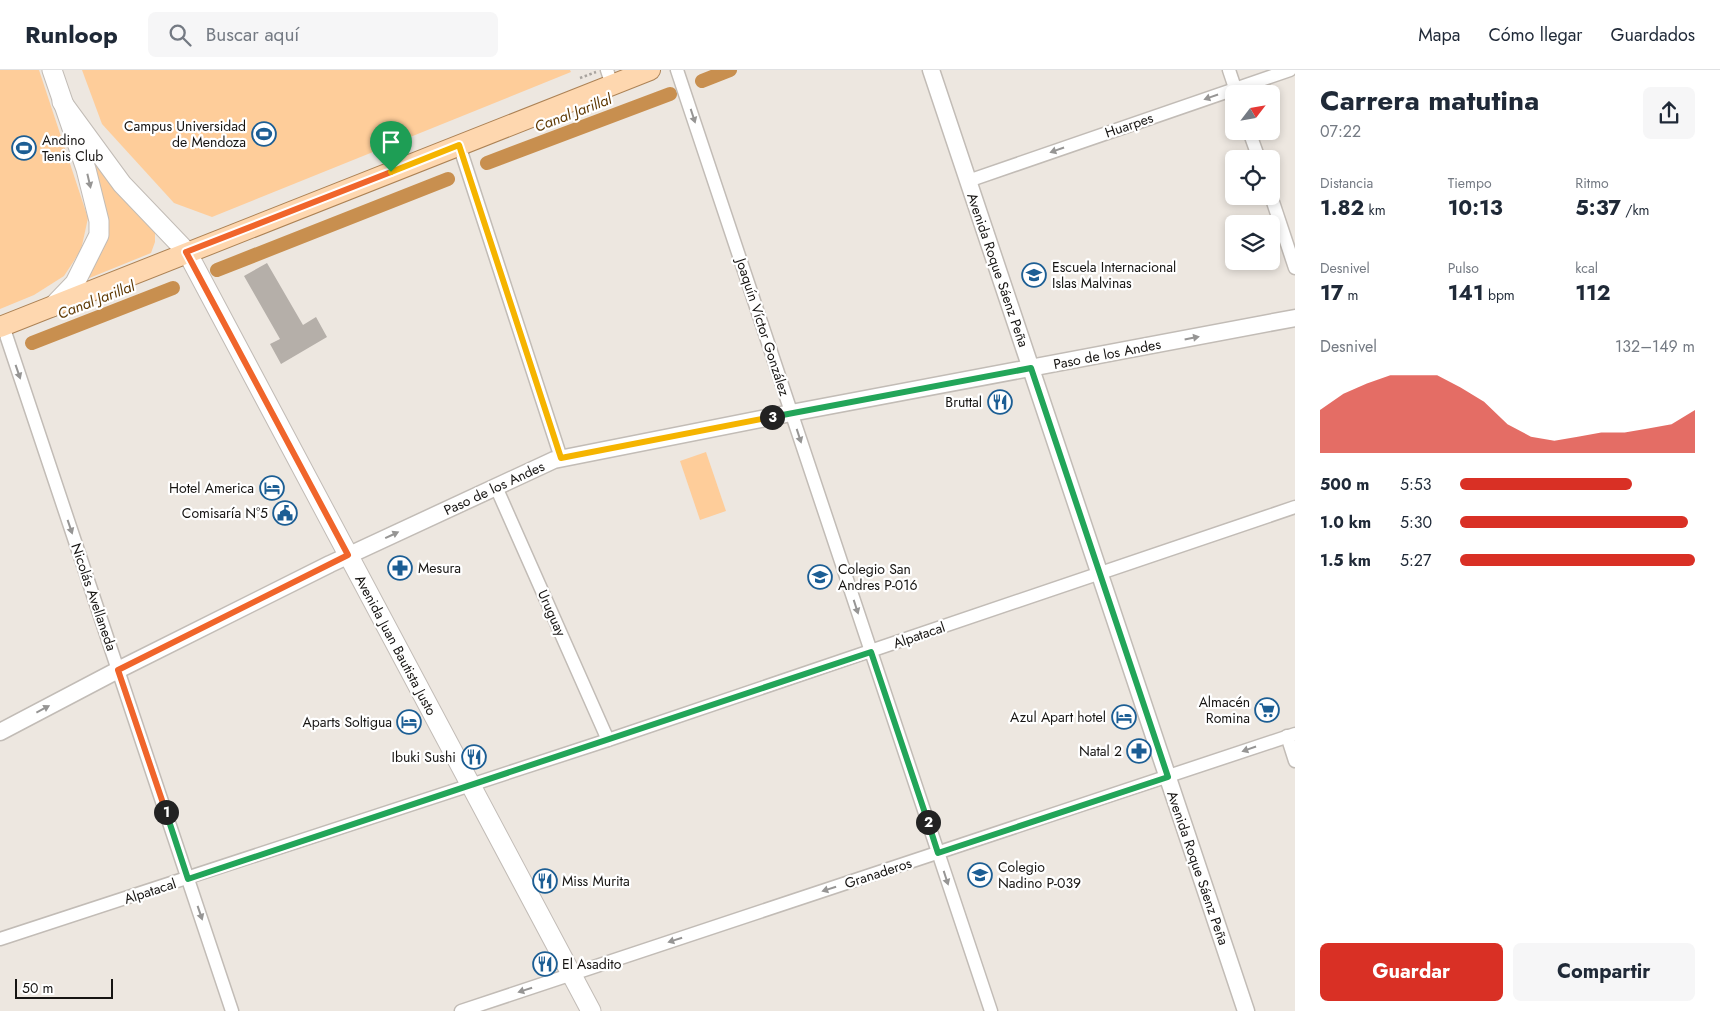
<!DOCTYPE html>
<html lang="es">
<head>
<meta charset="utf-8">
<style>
  :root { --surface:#fff; --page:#f6f6f7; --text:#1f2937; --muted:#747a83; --line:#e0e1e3; --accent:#d93025 }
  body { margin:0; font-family:Jost,sans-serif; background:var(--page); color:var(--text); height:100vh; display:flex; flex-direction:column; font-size:19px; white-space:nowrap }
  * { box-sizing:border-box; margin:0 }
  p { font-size:16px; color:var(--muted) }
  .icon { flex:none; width:28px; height:28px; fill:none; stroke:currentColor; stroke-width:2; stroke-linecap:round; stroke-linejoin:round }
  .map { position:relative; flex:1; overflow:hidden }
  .panel { display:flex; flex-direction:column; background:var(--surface); width:425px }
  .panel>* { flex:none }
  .needle { width:32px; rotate:59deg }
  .tools { position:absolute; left:1225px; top:15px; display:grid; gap:10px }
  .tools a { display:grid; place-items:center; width:55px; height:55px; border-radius:8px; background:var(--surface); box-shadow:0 2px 8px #0003; font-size:25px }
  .scale { position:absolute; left:15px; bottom:12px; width:98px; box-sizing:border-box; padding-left:5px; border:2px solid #161412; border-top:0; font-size:14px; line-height:18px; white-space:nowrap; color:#161412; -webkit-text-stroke:4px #fff; paint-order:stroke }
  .pin { position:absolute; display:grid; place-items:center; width:42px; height:42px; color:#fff; margin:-51px -21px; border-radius:50% 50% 50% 0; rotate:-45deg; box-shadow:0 0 5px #0007 }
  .pin .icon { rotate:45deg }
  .km { position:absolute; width:25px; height:25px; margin:-12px; border-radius:50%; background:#222; color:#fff; font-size:14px; line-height:25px; text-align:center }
  .round { display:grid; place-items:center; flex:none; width:52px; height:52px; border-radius:8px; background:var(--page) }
  .head { display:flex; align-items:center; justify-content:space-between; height:85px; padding:0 25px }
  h1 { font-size:28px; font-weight:700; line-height:38px }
  .metrics { display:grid; grid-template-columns:repeat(3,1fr); gap:8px; height:85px; padding:5px 25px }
  .metrics div { display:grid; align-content:center }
  .metrics b { font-size:21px; font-weight:700 }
  .metrics small { font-size:14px; font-weight:400 }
  .metrics p { font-size:14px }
  .chart { height:140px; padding:10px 25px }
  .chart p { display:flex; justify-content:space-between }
  .chart svg { width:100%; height:90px; margin-top:5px; fill:var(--accent); opacity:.7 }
  .primary-button { display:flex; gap:10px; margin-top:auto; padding:10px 25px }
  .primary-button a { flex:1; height:58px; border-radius:8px; background:var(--accent); color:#fff; font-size:20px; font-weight:700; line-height:58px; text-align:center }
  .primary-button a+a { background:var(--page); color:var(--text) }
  ul { padding:0 25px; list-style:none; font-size:16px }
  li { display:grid; grid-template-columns:80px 60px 1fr; align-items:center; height:38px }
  li i { height:12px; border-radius:6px; background:var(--accent) }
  header { display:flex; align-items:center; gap:30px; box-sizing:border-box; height:70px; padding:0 25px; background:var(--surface); border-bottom:1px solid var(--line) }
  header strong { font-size:24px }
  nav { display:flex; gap:28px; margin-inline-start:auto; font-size:18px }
  .search { width:350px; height:45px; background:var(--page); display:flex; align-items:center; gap:12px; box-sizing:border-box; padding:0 18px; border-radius:8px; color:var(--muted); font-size:19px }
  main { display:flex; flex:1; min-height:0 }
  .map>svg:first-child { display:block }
</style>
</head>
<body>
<header>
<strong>Runloop</strong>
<div class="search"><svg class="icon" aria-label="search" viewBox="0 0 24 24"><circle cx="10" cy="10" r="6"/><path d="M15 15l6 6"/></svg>Buscar aquí</div>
<nav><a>Mapa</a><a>Cómo llegar</a><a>Guardados</a></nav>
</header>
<main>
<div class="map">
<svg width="1295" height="941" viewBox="0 0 1295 941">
  <rect width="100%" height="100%" fill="#ede7e0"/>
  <g fill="#fecd9a">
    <polygon points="0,0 39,0 88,148 81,180 64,206 34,225 0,239"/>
    <polygon points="82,0 570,0 571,2 212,147 174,133 102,54"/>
    <polygon points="86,71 155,162 155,172 151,183 87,209 106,153"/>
    <polygon points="706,382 726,441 700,450 680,391"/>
  </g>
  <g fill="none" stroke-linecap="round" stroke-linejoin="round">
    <g stroke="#c88f4f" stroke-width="14">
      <polyline points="702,11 730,0"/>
      <polyline points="487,93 670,24"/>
      <polyline points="217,200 448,109"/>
      <polyline points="32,273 173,218"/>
    </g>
  </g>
  <polygon fill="#b5afa9" points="267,193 303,255 316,247 327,267 281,294 270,274 280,269 244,206"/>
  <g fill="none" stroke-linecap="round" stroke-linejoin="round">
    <g stroke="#c2bcb6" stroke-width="15">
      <g id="minor">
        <polyline points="607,0 612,15"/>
        <polyline points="677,0 991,941"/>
        <polyline points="1229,0 1237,24"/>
        <polyline points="1249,61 1259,89"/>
        <polyline points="459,75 561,388"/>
        <polyline points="968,111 1290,0"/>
        <polyline points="1271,126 1295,198"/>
        <polyline points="3,256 232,941"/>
        <polyline points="496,417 608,670"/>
        <polyline points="1287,666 1295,691"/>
        <polyline points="0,869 608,670 1295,437"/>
        <polyline points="461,941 1295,664"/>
      </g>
    </g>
    <g stroke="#c2bcb6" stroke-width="19">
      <g id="tertiary">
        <polyline points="931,0 1246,941"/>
        <polyline points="0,662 118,600 330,494 554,390 791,343 1295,248"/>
      </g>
    </g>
    <g stroke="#c2bcb6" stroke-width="21">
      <g id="secondary">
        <polyline points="62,32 122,114 187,182 591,941"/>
        <polyline points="52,237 75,213 99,165 99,151 86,99 52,0"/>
      </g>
    </g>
    <g stroke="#ac8255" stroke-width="22">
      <polyline id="primary" points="0,257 650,0"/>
    </g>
    <polyline stroke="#a8a39e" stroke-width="2.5" stroke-dasharray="2.5 2.5" stroke-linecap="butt" points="580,8 596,2"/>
    <use href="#minor" stroke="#fff" stroke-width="12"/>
    <use href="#tertiary" stroke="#fff" stroke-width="16"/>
    <use href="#secondary" stroke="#fff" stroke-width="19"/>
    <use href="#primary" stroke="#fed7af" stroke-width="20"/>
  </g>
  <defs><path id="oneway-solid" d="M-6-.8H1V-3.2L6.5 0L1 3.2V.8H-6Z" transform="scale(1.25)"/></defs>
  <g fill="#969594">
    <use href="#oneway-solid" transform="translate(1211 27) rotate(161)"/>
    <use href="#oneway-solid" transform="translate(693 46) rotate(72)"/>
    <use href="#oneway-solid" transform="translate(1057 80) rotate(161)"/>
    <use href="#oneway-solid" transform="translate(89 111) rotate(77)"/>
    <use href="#oneway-solid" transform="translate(1192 268) rotate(-11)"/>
    <use href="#oneway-solid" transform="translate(18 302) rotate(71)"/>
    <use href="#oneway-solid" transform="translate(799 366) rotate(72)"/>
    <use href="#oneway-solid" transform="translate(70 457) rotate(71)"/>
    <use href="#oneway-solid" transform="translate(392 465) rotate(-25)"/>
    <use href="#oneway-solid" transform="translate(856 537) rotate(72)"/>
    <use href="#oneway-solid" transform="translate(43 639) rotate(-28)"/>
    <use href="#oneway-solid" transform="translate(1249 679) rotate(161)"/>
    <use href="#oneway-solid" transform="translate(946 808) rotate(72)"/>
    <use href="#oneway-solid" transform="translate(829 819) rotate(162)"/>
    <use href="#oneway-solid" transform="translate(200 843) rotate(71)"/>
    <use href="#oneway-solid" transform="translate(675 870) rotate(162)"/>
    <use href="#oneway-solid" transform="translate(525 920) rotate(162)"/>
  </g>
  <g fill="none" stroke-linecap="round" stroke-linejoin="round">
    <g stroke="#fff" stroke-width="10">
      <polyline id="split-1" points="166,742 118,600 348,485 186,182 391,102"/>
    </g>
    <g stroke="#fff" stroke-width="10">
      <polyline id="split-2" points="166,742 188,809 871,582 928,752"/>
    </g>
    <g stroke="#fff" stroke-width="10">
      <polyline id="split-3" points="772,347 1031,298 1168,707 938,783 928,752"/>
    </g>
    <g stroke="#fff" stroke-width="10">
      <polyline id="split-4" points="391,102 459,75 561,388 772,347"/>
    </g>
    <use href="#split-1" stroke="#f0652b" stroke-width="6"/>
    <use href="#split-2" stroke="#22a559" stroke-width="6"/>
    <use href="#split-3" stroke="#22a559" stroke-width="6"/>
    <use href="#split-4" stroke="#f5b400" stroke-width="6"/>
  </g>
  <defs>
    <g id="stadium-ring" transform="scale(1.25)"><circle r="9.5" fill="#fff" stroke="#1c5e94" stroke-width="1.5"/><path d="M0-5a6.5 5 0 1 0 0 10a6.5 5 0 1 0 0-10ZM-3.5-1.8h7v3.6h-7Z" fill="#1c5e94"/></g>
    <g id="university-ring" transform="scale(1.25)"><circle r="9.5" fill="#fff" stroke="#1c5e94" stroke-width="1.5"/><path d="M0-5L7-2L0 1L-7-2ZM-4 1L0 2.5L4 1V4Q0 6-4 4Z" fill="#1c5e94"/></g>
    <g id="restaurant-ring" transform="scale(1.25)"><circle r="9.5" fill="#fff" stroke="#1c5e94" stroke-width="1.5"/><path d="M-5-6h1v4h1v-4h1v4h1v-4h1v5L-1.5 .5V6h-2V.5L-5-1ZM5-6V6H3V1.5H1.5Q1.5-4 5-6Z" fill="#1c5e94"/></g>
    <g id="hotel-ring" transform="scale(1.25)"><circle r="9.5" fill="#fff" stroke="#1c5e94" stroke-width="1.5"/><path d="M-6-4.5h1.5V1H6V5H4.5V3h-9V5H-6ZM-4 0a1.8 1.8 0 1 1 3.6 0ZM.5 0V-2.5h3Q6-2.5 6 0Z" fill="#1c5e94"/></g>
    <g id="civic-ring" transform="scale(1.25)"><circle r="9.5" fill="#fff" stroke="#1c5e94" stroke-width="1.5"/><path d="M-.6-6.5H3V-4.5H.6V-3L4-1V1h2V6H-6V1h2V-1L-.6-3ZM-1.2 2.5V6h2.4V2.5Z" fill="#1c5e94"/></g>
    <g id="pharmacy-ring" transform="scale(1.25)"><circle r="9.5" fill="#fff" stroke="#1c5e94" stroke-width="1.5"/><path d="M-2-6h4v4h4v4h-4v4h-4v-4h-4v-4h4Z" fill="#1c5e94"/></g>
    <g id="school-ring" transform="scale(1.25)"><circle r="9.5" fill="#fff" stroke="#1c5e94" stroke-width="1.5"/><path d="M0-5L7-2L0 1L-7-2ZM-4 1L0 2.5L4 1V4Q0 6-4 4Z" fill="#1c5e94"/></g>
    <g id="supermarket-ring" transform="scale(1.25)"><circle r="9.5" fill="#fff" stroke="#1c5e94" stroke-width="1.5"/><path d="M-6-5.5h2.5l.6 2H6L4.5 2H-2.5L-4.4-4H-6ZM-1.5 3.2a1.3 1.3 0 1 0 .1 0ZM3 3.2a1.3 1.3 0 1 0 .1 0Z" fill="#1c5e94"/></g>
  </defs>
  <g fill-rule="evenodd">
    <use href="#stadium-ring" x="264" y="64"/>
    <use href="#stadium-ring" x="24" y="78"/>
    <use href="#university-ring" x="1034" y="205"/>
    <use href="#restaurant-ring" x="1000" y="332"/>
    <use href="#hotel-ring" x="272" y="418"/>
    <use href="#civic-ring" x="285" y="443"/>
    <use href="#pharmacy-ring" x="400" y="498"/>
    <use href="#school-ring" x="820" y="507"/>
    <use href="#supermarket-ring" x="1267" y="640"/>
    <use href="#hotel-ring" x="1124" y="647"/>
    <use href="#hotel-ring" x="409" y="652"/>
    <use href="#pharmacy-ring" x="1139" y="681"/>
    <use href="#restaurant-ring" x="474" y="687"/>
    <use href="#school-ring" x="980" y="805"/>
    <use href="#restaurant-ring" x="545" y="811"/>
    <use href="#restaurant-ring" x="545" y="894"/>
  </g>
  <g text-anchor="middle" stroke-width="4.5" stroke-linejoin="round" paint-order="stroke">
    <g font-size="14" fill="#161412" stroke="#fff">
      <text transform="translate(1129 55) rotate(-19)" y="5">Huarpes</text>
      <text transform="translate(998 200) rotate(71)" y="5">Avenida Roque Sáenz Peña</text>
      <text transform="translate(763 257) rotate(72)" y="5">Joaquín Víctor González</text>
      <text transform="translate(1107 284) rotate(-11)" y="5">Paso de los Andes</text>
      <text transform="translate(494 418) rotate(-25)" y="5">Paso de los Andes</text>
      <text transform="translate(94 527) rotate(71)" y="5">Nicolás Avellaneda</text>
      <text transform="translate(552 543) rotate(66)" y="5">Uruguay</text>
      <text transform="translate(919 565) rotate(-19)" y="5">Alpatacal</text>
      <text transform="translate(396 575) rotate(62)" y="5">Avenida Juan Bautista Justo</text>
      <text transform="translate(1198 798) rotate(71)" y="5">Avenida Roque Sáenz Peña</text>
      <text transform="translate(878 803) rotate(-18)" y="5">Granaderos</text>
      <text transform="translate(150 821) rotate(-18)" y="5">Alpatacal</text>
    </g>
    <g font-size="14" fill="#161412" stroke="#fff" text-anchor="end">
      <text x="246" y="61">Campus Universidad<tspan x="246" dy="16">de Mendoza</tspan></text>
      <text x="42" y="75" text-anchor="start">Andino<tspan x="42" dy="16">Tenis Club</tspan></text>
      <text x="1052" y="202" text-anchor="start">Escuela Internacional<tspan x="1052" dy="16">Islas Malvinas</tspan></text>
      <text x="982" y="337">Bruttal</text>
      <text x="254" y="423">Hotel America</text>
      <text x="268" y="448">Comisaría N°5</text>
      <text x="418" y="503" text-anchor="start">Mesura</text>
      <text x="838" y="504" text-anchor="start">Colegio San<tspan x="838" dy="16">Andres P-016</tspan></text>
      <text x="1250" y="637">Almacén<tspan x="1250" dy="16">Romina</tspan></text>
      <text x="1106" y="652">Azul Apart hotel</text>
      <text x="392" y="657">Aparts Soltigua</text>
      <text x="1122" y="686">Natal 2</text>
      <text x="456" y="692">Ibuki Sushi</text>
      <text x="998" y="802" text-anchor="start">Colegio<tspan x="998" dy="16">Nadino P-039</tspan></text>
      <text x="562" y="816" text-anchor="start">Miss Murita</text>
      <text x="562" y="899" text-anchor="start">El Asadito</text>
    </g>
    <g font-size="15" font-style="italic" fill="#5f3903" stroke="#fff">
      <text transform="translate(573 43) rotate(-21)" y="5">Canal Jarillal</text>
      <text transform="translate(96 230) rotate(-21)" y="5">Canal Jarillal</text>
    </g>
  </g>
</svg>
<div class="tools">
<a><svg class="needle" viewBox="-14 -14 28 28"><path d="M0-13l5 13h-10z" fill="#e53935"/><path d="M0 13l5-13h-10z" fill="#747a83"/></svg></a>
<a><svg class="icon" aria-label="locate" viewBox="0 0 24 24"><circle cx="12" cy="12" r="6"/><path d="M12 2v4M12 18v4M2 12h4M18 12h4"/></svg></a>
<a><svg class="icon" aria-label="layers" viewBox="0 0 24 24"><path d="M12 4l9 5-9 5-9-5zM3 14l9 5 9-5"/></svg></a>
</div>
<div class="scale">50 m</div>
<div class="pin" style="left:391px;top:102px;background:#1e9e55"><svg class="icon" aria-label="arrive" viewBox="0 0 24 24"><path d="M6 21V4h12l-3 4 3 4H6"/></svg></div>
<b class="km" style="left:166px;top:742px">1</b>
<b class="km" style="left:928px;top:752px">2</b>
<b class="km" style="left:772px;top:347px">3</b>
</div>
<section class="panel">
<div class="head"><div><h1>Carrera matutina</h1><p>07:22</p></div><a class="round"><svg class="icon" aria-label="share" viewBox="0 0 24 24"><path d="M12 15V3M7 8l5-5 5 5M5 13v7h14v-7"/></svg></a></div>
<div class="metrics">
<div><p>Distancia</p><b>1.82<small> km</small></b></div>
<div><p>Tiempo</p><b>10:13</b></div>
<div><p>Ritmo</p><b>5:37<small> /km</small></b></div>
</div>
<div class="metrics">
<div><p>Desnivel</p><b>17<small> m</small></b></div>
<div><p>Pulso</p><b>141<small> bpm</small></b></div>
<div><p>kcal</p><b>112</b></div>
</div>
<div class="chart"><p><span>Desnivel</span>132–149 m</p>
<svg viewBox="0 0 160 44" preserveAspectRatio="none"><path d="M0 44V23L10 15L20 10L30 6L40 6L50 6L60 12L70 19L80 30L90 36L100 38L110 36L120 34L130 34L140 32L150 30L160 23V44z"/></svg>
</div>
<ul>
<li><b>500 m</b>5:53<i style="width:73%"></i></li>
<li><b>1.0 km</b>5:30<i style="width:97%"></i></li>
<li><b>1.5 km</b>5:27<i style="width:100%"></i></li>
</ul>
<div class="primary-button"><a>Guardar</a><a>Compartir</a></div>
</section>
</main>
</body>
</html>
